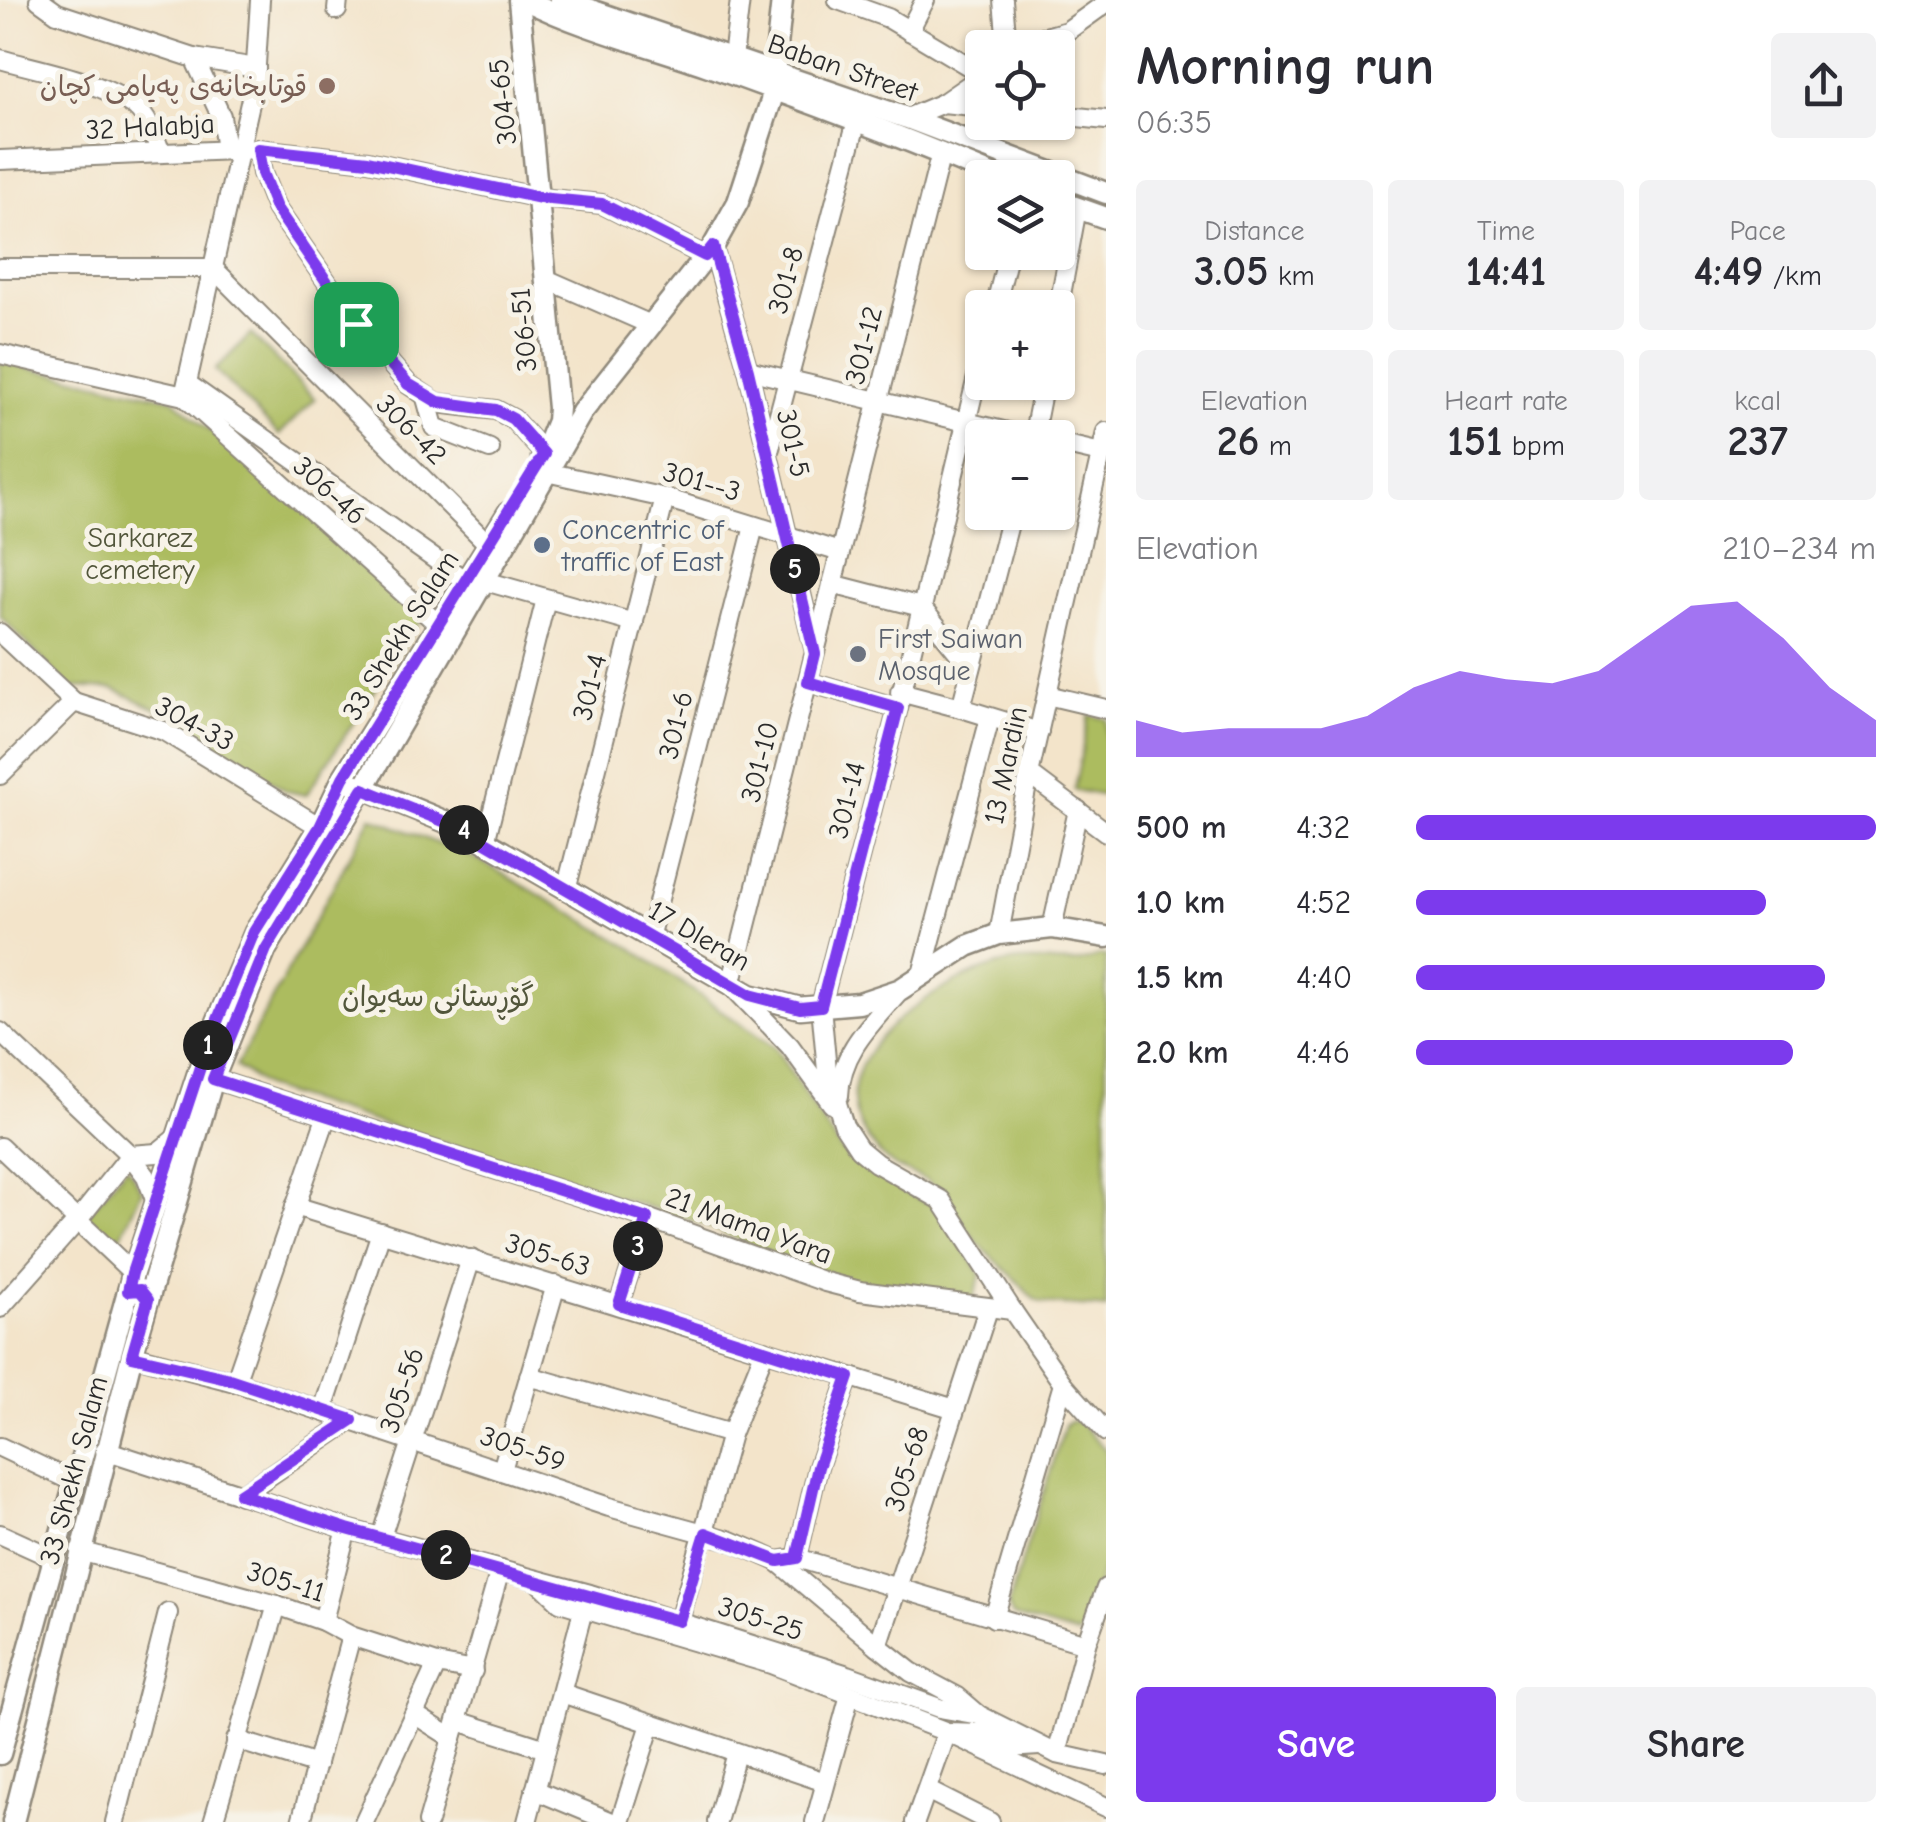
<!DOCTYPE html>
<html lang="en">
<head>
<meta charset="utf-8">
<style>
  :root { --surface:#fff; --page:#f2f2f3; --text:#2b2b33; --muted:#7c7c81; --accent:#7c3aed }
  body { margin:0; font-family:"Comic Neue","Playpen Sans Arabic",sans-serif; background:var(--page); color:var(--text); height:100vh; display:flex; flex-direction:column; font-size:38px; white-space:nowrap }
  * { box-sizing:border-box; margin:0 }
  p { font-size:32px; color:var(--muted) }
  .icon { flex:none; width:55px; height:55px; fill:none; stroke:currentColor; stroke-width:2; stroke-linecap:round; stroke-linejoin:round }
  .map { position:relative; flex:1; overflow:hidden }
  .drawer { display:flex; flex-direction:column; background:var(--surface); width:800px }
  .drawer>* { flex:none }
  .controls { position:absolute; left:965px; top:30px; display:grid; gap:20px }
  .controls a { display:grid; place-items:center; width:110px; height:110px; border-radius:10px; background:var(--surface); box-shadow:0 2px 8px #0004; font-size:50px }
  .pin { position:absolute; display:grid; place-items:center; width:85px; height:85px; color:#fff; margin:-42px; border-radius:20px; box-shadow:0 5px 15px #0006 }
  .km { position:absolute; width:50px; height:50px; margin:-25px; border-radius:50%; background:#222; color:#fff; font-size:28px; line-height:50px; text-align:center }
  .round { display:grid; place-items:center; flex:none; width:105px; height:105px; border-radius:10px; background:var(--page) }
  .head { display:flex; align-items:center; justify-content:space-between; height:170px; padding:0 30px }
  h1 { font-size:55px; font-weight:700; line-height:75px }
  .figures { display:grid; grid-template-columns:repeat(3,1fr); gap:15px; height:170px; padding:10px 30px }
  .figures div { display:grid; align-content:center; border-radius:10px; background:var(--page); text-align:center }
  .figures b { font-size:42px; font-weight:700 }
  .figures small { font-size:28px; font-weight:400 }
  .figures p { font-size:28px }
  .chart { height:280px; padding:20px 30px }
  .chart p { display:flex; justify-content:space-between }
  .chart svg { width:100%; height:180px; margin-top:10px; fill:var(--accent); opacity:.7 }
  .primary-button { display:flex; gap:20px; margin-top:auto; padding:20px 30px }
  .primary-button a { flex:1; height:115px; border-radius:10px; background:var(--accent); color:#fff; font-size:40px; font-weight:700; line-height:115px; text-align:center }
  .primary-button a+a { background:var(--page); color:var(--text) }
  ul { padding:0 30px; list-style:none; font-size:32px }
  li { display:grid; grid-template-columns:160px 120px 1fr; align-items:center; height:75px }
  li i { height:25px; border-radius:12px; background:var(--accent) }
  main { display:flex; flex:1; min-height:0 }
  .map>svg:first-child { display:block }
</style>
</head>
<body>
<main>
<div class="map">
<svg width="1106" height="1822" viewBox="0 0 1106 1822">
  <rect width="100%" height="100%" fill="#f7f3e8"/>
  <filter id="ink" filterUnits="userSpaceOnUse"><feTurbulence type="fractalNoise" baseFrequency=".01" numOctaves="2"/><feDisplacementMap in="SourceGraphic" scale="20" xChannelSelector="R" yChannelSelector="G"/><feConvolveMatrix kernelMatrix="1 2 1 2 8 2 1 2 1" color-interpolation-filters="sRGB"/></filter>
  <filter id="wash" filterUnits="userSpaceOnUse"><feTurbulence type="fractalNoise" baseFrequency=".0048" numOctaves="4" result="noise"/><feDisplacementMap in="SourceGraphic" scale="40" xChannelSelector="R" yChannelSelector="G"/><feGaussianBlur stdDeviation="2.25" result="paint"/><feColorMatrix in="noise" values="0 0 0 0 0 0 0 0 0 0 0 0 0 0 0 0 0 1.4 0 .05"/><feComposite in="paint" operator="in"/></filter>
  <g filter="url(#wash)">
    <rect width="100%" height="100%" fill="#f3e4ca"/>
    <g fill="#acbc5f" stroke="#6c7445" stroke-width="2.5">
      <polygon points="251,334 315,399 279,435 215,370"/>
      <polygon points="0,362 173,399 425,614 306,795 287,791 167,714 114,689 69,687 0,616"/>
      <polygon points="1089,715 1106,719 1106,796 1074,790"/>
      <polygon points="371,817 477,859 632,948 775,1048 841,1150 904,1192 935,1206 981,1274 973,1300 841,1283 697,1222 267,1088 236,1066"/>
      <path d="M1100,955L1106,956V1308C1090,1305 1050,1307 1038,1301C1030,1298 1022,1286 1016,1280C1004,1267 989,1256 978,1243C963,1225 953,1204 937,1188C925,1177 910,1174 896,1167C884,1159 872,1146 865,1134C815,1055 946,974 1011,962C1043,956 1067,971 1100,955Z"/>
      <polygon points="127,1166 142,1190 115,1249 83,1220"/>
      <polygon points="1069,1421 1079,1422 1106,1450 1106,1559 1083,1630 1078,1635 1013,1616 1008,1606 1065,1425"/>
    </g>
  </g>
  <g filter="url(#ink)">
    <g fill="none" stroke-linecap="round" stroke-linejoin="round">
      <g stroke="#8f887a" stroke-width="22">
        <g id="minor">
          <polyline points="39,0 57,13 194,58 221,116 226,150"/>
          <polyline points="838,0 888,18 982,74"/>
          <polyline points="1003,0 1007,45"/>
          <polyline points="337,10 338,0"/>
          <polyline points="909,31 925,0"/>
          <polyline points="1005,48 1067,31 1106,3"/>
          <polyline points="194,58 256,68"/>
          <polyline points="733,58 740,0"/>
          <path d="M0,59C39,70 101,81 134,106C148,117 155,137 161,153"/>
          <polyline points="943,103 982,76"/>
          <polyline points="1058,115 1106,120"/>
          <polyline points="907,118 943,103 982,107"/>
          <polyline points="258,149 262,173 276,208 356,324 408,384 437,403 496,410 513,419 545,455"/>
          <polyline points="0,160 258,149 368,161 540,198 602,204 705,256"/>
          <polyline points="713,247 748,370 814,648"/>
          <polyline points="0,268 213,268 489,545"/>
          <polyline points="546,279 651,325"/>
          <polyline points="995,308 1009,252"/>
          <polyline points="1058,311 1077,208"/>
          <polyline points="0,354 184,396 439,625"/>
          <polyline points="982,356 898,708 821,1006 827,1071 844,1126 859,1149 876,1163 941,1200 1012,1310"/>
          <polyline points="748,370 1033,438"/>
          <polyline points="188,384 467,582"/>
          <polyline points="184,396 255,81 260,0"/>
          <polyline points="426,398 434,427 490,449"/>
          <polyline points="1033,438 1044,382"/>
          <polyline points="1058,443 1101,453"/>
          <polyline points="770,448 857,120"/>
          <polyline points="546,472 665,498 840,552"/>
          <polyline points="1012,512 961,708 1039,732"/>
          <polyline points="485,581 634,623"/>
          <polyline points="832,584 921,607 971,668"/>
          <polyline points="0,633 74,702 164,731 320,827"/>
          <polyline points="808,682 898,708"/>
          <polyline points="900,692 961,708"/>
          <polyline points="1047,695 1106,709"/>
          <polyline points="1029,774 1106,832"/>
          <polyline points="0,775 74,702"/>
          <polyline points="485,842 546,599"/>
          <polyline points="566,890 665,498"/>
          <polyline points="1052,928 1078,810"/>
          <polyline points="999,934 1029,774 1106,432"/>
          <polyline points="649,938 754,526"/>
          <polyline points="922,974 990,718"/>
          <polyline points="0,1032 130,1155 146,1176 156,1202"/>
          <polyline points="213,1079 647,1218 825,1282 860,1291 1012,1310 1063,1384 1106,1432"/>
          <path d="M839,1096C840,1051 873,1022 901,989"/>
          <polyline points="832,1104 790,1046 731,985 941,153"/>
          <polyline points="0,1147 133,1273"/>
          <polyline points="130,1155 157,1153 178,1136"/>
          <polyline points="295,1206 955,1409"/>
          <polyline points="619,1304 647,1218"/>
          <polyline points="0,1308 78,1220 130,1155"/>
          <polyline points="132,1355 235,1382 609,1507 729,1540 777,1561 797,1558 1086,1644"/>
          <polyline points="529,1376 731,1434"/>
          <polyline points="235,1382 327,1115"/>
          <polyline points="323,1410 381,1232"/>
          <polyline points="0,1447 74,1482"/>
          <polyline points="105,1450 347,1529 590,1594 848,1675 939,1708 979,1715"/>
          <polyline points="502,1470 556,1285"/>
          <polyline points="241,1495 352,1420"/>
          <polyline points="0,1534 55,1559"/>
          <polyline points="381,1537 471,1259"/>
          <polyline points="80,1551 277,1605 323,1621 351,1636 437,1664 473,1671"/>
          <polyline points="797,1558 818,1467 849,1377"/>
          <polyline points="777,1561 878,1646 911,1672 958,1697 979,1715 1057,1754 1106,1765"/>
          <polyline points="537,1580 560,1602 771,1664 947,1732 981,1733 1008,1748 1039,1746"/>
          <polyline points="994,1618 1063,1384"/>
          <polyline points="323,1621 347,1529"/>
          <polyline points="679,1621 731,1434 765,1350"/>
          <polyline points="878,1646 988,1309"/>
          <polyline points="562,1693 825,1782"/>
          <polyline points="414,1714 452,1738"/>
          <polyline points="458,1721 546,1749"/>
          <polyline points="236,1740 317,1765"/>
          <polyline points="1057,1754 1086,1644 1106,1588"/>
          <polyline points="535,1790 612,1822"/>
          <polyline points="927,1790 990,1822"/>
          <polyline points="115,1822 168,1613"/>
          <polyline points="213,1822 277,1605"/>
          <polyline points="301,1822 351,1636"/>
          <polyline points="364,1822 437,1664"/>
          <polyline points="428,1822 500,1570"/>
          <polyline points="527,1822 583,1610"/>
          <polyline points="620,1822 651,1724"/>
          <polyline points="717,1822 736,1753"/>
          <polyline points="815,1822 850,1695"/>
          <polyline points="915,1822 947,1732 1106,1807"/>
        </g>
      </g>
      <g stroke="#8f887a" stroke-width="25">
        <g id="major">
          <polyline points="519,0 558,408 557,421 542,458"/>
          <path d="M526,0C584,29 646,44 706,65C805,100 903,137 999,178"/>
          <polyline points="561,0 907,118 1106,193"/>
          <polyline points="1058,201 1106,218"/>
          <polyline points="354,784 463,829 750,995 800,1008 859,1003 901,989 967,946 999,934 1052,928 1106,937"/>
          <polyline points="0,1754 133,1273 207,1046 255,932 320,827 343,778 508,513"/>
          <polyline points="13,1822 132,1355 213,1079 266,949 363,789 582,412 713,247 738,202 771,101 782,0"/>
        </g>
      </g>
      <use href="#minor" stroke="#fff" stroke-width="18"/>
      <use href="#major" stroke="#fff" stroke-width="20"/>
    </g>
  </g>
  <g fill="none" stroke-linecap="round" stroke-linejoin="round" filter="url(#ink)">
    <g stroke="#fff" stroke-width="20">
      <polygon id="route" points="258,149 368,161 540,198 602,204 705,256 713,246 748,370 815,654 808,682 898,708 821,1006 800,1008 750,995 463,829 363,789 266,949 213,1079 647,1218 619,1304 849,1377 818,1467 797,1558 778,1561 706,1533 679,1621 347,1529 240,1494 352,1420 226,1378 132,1356 148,1300 140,1290 128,1291 132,1273 207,1046 254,932 320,827 343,778 544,454 513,419 496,410 438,402 408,384 356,324 276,208 262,173"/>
    </g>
    <use href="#route" stroke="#7c3aed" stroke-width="12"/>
  </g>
  <circle fill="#8d6e63" stroke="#f7f3e8" stroke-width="4" cx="327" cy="86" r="10"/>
  <circle fill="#5c6f8a" stroke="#f7f3e8" stroke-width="4" cx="542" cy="545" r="10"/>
  <circle fill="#6b7280" stroke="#f7f3e8" stroke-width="4" cx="858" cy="654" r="10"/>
  <g text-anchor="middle" stroke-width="10" stroke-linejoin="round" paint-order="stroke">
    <g font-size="28" fill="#2b2b2b" stroke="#f7f3e8">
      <text transform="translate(843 67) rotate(19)" y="10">Baban Street</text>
      <text transform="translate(502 102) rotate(-96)" y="10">304-65</text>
      <text transform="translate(150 126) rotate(-3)" y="10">32 Halabja</text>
      <text transform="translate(785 280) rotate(-75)" y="10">301-8</text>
      <text transform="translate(523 330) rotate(-95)" y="10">306-51</text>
      <text transform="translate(863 345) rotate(-76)" y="10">301-12</text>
      <text transform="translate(412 429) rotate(45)" y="10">306-42</text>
      <text transform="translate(794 443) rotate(77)" y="10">301-5</text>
      <text transform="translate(702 481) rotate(16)" y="10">301--3</text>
      <text transform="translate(330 490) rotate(42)" y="10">306-46</text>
      <text transform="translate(400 635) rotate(-58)" y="10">33 Shekh Salam</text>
      <text transform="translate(589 687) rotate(-76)" y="10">301-4</text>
      <text transform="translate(195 723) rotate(28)" y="10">304-33</text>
      <text transform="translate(675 725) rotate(-76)" y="10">301-6</text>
      <text transform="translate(759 762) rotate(-76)" y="10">301-10</text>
      <text transform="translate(1005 765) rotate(-78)" y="10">13 Mardin</text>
      <text transform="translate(846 800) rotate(-76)" y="10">301-14</text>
      <text transform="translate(700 935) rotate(30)" y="10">17 Dleran</text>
      <text transform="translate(749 1225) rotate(20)" y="10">21 Mama Yara</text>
      <text transform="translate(548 1254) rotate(17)" y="10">305-63</text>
      <text transform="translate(401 1390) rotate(-72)" y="10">305-56</text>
      <text transform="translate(523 1448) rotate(19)" y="10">305-59</text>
      <text transform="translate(906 1469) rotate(-72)" y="10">305-68</text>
      <text transform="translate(73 1470) rotate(-75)" y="10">33 Shekh Salam</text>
      <text transform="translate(286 1581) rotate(17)" y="10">305-11</text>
      <text transform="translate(761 1618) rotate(18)" y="10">305-25</text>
    </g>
    <g font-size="28" fill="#785e54" stroke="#f7f3e8" text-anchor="end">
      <text x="307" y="96">قوتابخانەی پەیامی کچان</text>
    </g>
    <g font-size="28" fill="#4e5e75" stroke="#f7f3e8" text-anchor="start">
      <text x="562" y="539">Concentric of<tspan x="562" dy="32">traffic of East</tspan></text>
    </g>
    <g font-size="28" fill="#52563b" stroke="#f7f3e8">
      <text x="140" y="547">Sarkarez<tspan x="140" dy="32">cemetery</tspan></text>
      <text x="438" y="1006">گۆڕستانی سەیوان</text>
    </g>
    <g font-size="28" fill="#5b616d" stroke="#f7f3e8" text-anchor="start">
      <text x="878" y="648">First Saiwan<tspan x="878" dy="32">Mosque</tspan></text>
    </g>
  </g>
</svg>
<div class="controls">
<a><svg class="icon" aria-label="locate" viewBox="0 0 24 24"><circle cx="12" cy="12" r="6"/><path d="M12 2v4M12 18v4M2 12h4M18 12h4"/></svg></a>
<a><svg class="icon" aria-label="layers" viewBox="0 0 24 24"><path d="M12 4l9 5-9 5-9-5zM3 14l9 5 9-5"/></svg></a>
<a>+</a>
<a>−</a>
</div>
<div class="pin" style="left:356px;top:324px;background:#1e9e55"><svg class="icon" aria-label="arrive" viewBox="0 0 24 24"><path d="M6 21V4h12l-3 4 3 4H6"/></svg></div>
<b class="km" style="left:208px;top:1045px">1</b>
<b class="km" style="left:446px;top:1555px">2</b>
<b class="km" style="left:638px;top:1246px">3</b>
<b class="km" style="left:464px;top:830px">4</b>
<b class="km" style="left:795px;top:569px">5</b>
</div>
<section class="drawer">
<div class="head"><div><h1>Morning run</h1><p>06:35</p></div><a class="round"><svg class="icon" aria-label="share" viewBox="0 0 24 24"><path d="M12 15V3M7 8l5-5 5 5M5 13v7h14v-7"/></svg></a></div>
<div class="figures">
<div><p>Distance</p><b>3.05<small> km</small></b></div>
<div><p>Time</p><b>14:41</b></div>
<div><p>Pace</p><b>4:49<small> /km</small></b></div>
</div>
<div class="figures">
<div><p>Elevation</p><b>26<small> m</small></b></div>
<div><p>Heart rate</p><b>151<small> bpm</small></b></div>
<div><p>kcal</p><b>237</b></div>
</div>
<div class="chart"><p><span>Elevation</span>210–234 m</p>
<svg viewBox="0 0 160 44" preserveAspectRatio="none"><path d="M0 44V35L10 38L20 37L30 37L40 37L50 34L60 27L70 23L80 25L90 26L100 23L110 15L120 7L130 6L140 15L150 27L160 35V44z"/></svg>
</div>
<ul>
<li><b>500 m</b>4:32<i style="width:100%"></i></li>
<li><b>1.0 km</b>4:52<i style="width:76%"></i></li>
<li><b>1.5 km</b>4:40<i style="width:89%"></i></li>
<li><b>2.0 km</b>4:46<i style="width:82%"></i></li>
</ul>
<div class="primary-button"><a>Save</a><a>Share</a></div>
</section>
</main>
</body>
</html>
